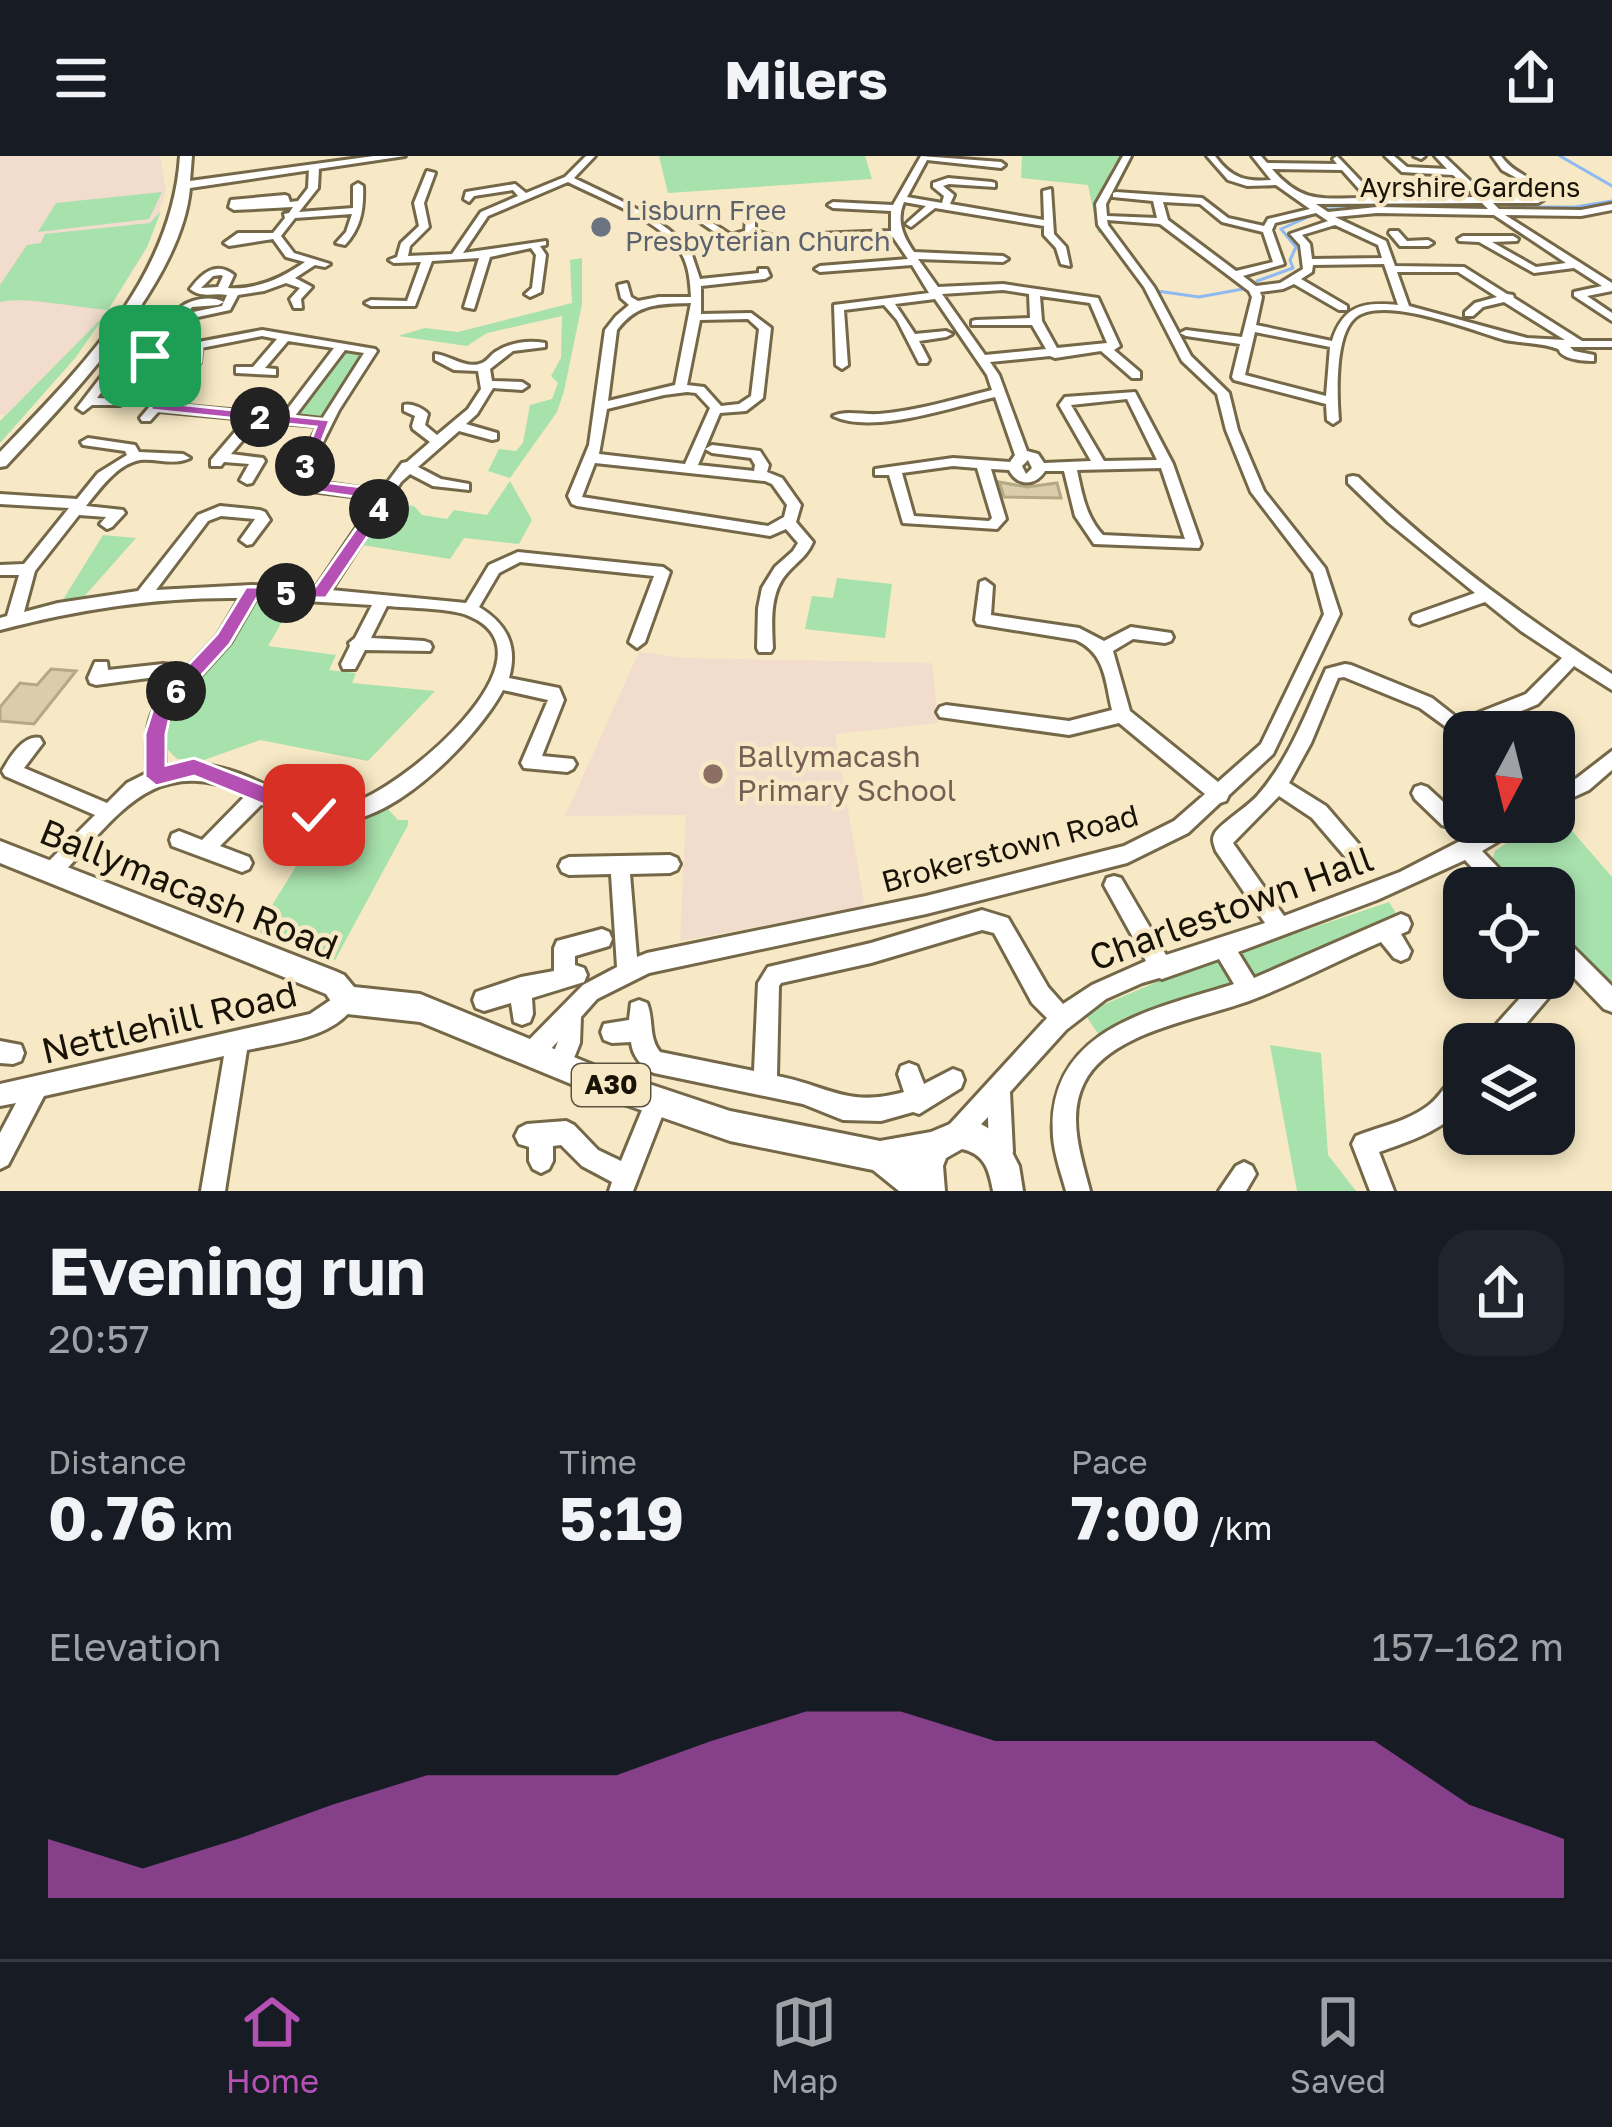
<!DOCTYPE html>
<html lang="en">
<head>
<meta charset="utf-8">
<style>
  :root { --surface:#171b24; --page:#20242c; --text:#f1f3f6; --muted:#9ea1a6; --line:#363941; --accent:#b550b5 }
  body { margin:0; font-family:"Golos Text",sans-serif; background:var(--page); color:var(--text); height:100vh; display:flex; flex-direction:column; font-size:45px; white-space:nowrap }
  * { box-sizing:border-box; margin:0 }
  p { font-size:39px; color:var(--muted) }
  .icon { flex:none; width:66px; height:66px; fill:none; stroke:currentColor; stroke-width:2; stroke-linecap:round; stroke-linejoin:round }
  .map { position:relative; height:1035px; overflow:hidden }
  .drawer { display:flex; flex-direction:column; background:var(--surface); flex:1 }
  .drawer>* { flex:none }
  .needle { width:78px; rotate:187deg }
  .fabs { position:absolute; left:1443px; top:555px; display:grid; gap:24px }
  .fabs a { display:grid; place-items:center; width:132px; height:132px; border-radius:24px; background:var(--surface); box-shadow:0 6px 18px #0003; font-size:60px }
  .pin { position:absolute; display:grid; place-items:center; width:102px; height:102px; color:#fff; margin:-51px; border-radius:24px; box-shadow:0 6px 18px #0006 }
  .km { position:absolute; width:60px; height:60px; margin:-30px; border-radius:50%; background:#222; color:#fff; font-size:33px; line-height:60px; text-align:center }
  .round { display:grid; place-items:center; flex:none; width:126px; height:126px; border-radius:36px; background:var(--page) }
  .head { display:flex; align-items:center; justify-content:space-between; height:204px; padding:0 48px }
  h1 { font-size:66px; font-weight:700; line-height:90px }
  .stats { display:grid; grid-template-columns:repeat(3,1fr); gap:18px; height:204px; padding:12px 48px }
  .stats div { display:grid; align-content:center }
  .stats b { font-size:60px; font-weight:700 }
  .stats small { font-size:33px; font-weight:400 }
  .stats p { font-size:33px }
  .chart { height:336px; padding:24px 48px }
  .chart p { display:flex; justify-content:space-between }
  .chart svg { width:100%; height:216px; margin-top:12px; fill:var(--accent); opacity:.7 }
  header { display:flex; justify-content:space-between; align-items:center; height:156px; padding:0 48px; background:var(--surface); font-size:54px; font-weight:700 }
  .dock { display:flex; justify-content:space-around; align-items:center; height:168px; border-top:3px solid var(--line); background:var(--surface); font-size:33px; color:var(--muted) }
  .dock a { display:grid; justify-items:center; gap:6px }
  .dock .on { color:var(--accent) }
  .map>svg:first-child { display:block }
</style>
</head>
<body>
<header><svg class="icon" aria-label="menu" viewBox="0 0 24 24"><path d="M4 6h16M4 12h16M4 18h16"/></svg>Milers<svg class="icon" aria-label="share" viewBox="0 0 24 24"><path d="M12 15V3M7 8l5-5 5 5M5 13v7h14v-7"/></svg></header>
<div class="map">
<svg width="1612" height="1035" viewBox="0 0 1612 1035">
  <rect width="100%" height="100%" fill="#f7e9c5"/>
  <g fill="#f1dcce">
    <polygon points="0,0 160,0 166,34 147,92 106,158 5,259 0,259"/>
    <polygon points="639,496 685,502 932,507 938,567 835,578 864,746 860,752 680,785 686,659 565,660"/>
  </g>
  <g fill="#a7e1ac">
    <polygon points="659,0 865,0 872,23 668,37"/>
    <polygon points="1022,0 1122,0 1112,12 1109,26 1117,28 1104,59 1111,77 1098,77 1088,29 1021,22"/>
    <polygon points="162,36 149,63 38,76 56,47"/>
    <path d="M161,55L147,91L108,154C79,152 24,140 0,146V129L27,89L41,87L45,78L150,67Z"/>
    <polygon points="582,102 582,148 564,235 557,256 510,322 488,315 499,293 516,295 523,287 530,249 552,243 558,227 551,220 561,202 562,160 487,177 467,190 398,180 425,172 458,176 572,147 570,104"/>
    <polygon points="106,158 76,201 0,287 0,265"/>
    <polygon points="343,194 366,199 322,261 294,260"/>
    <polygon points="510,325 532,364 519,388 464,382 450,403 362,389 390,347 414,350 422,359 447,363 454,354 487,359"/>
    <polygon points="103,379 136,382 82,443 61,447"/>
    <polygon points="837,422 892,428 885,482 805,473 812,440 833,442"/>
    <polygon points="262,441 294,445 268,490 336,499 329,514 356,517 352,527 435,535 368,605 260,584 204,604 177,603 161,587 170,550 244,455"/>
    <polygon points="386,651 398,664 408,664 408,669 335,804 256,775 310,688 335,685 341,669"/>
    <polygon points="1554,654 1612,721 1612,836 1554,776 1554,732 1512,732 1492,703 1495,695 1537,666 1554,666"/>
    <polygon points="1389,746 1397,759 1268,819 1257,822 1238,803 1241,796"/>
    <polygon points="1211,803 1219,803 1237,828 1232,833 1099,879 1084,857"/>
    <polygon points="1270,889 1321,897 1328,999 1356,1035 1297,1035"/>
  </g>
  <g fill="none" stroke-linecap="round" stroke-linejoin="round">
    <g stroke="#8eb9f2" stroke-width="3">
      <polyline points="1560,0 1612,30"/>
      <polyline points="1508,51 1575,51 1612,45"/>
      <polyline points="1328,53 1468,50"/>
      <polyline points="1257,125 1293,112 1290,104 1296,91 1281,73 1317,57"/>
      <polyline points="1157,135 1199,141 1243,133"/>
    </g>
  </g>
  <g fill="#dacda9" stroke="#b5a885" stroke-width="3">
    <polygon points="999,326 1027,331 1057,327 1061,342 1004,341"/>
    <polygon points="51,513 76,515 34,568 0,565 0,551 20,527 37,529"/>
  </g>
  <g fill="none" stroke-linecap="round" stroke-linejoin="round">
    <g stroke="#746848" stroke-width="6">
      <g id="minor">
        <path d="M586,0H595L574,22C614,42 656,58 687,90L722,81L685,56V52L688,51L731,79L745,75L747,52L755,50V75L784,83L779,86L750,80L738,83V87L728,86L691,96L700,123L759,117V113H767L770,120L765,123L701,130V158L751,157L771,172L763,242L746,255L720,257L698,309L754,315L755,309L751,302L712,297L705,293L712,289L760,295L769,309L767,316L782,322L801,349L796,366L813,386C807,400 798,405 788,416C769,436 772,467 773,492L771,496H759L757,492L758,452L762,432L775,411L793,395L798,387L786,373L770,380L577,350L572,348L568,340L589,289L605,174L616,160L629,149L621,142L618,129L627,127L631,141L638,145L659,141H691C690,125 689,109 680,95C660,64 601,43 568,26L488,60L463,97L546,85V89L540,90L546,99L541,136L530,141L525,138L532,132L536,99L531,92L490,101L474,153L464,151L479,102L432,105L415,150H371L365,147L371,144L407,145L421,106L394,107L389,104L397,101L401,87L419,70L414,47L427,15L435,17L424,47L429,71L410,90L408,100L452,98L481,56L518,40L513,34L474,40L469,46L464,43L466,36L515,28L526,37L565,21ZM691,147L675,229L608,245L617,174C637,147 659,148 691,147ZM748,163L759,173L751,240L739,248L721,250L704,231L687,229L700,164ZM687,236L696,237L710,252L685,308L599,298L607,253L664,239ZM595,307L765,325L772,328L787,349L784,361L768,370L582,341Z"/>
        <path d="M921,0L1001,6L1005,9L1001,12L927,4L907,41L942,47L944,40L933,31V27L948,22L992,26L995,27V31L949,28L943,30L954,39L950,48L1044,64L1043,35L1051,33L1054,78L1066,91L1070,110L1061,108L1056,92L1044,79V70L935,52L911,71L906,68L908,66L926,50L904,46C896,65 903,80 914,96L1003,100L1008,103L1003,106L918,103L938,131L1003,128L1098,142L1120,190L1114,194L1140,216V222H1132L1101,195L1055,202L1050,200L990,206L999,219L1027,295L1038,298L1044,307L1091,305L1059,249L1065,241L1135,236L1173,308L1201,388L1199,392L1094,388L1075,360L1064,315H1045C1035,331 1017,330 1009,314L991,313L1006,363L997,373L903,367L889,319H875V313L953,302L1010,306L1015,299L995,241C952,251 873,279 833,260C846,254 863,259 879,258C917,255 955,243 992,234L987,219L935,143L895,148L915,178L946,175L952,178L946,181L919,185L929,204L927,207H919L897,164L884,149L844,154L848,209L842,213L836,209L834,149L929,137L912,109L820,116L815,113L820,110L908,103L893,81L818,84L813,81L818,78L891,75V55L833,52L828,49L833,46L893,49ZM1003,134L1029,138L1030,162L976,164L972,165V169H1032L1046,193L985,199L942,138ZM1040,140L1090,147L1107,187L1057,192L1042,165ZM1127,243L1157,304L1104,305L1071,249ZM1028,304L1032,312L1026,318L1022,310ZM953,310L977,312L992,362L989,365L914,360L902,317ZM1161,312L1185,383L1103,379C1086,361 1082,338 1077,314Z"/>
        <path d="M1123,0H1131L1106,48L1107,60L1157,62L1153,45L1113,41V37L1116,36L1202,42L1228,62L1264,70L1268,63L1310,53L1276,29L1247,30L1228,24L1207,0H1215C1231,22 1245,26 1271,24L1252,0H1261L1267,7L1337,8L1333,3L1337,0L1377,42L1476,41L1453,19L1402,16L1385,0H1394L1407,11L1447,13L1435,0H1444L1487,41H1532L1526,27L1502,14L1492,0H1501C1518,23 1529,12 1543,44L1538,47H1493L1499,53L1581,54L1612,48V54L1581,60L1505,59L1612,127V135L1587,140L1612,157V165L1574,140V136L1602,130L1574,112L1534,117L1479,86L1459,85L1458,83L1463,80H1513L1518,83L1517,85L1492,86L1536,111L1566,107L1494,59L1377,57L1335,61L1386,85L1395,110L1464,111L1507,138L1513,139L1514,142L1582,185H1612V191H1570L1574,195L1594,199V205C1586,205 1574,204 1567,201C1553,194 1566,195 1552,191C1537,187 1521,187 1505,184C1473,175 1378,136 1353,164C1335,183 1337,239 1339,264L1333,268L1327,264L1326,248L1234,224L1232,221L1240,188L1186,180L1180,177L1186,174L1242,181L1252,141L1249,135L1160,68L1107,64L1108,69L1154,131L1191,200L1229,237L1238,274L1264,335L1325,412L1340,458L1273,598L1229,639L1226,645L1220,647L1188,677L1127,707L926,758L649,817L597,843L581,861L580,887L568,917L560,920L552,917L549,909L558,885L540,905L532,908L524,905L521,897L524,889L583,829L617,811L611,718L569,719L562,716L559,710L562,704L569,701L670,699L677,702L680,708L677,714L670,717L630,718L637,801L647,797L926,740L1124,690L1174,665L1205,638L1119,567L1069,579L940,561L937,556L940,551L946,549L1069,565L1112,554C1105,525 1106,498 1076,484L977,468L975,464L980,426L985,424L993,430L991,459L1079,472L1104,485L1131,471L1171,477L1173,481L1171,485L1165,487L1133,483L1113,495L1130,555L1218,626L1261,588L1324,458L1313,417L1251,336L1226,274L1217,238L1182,205L1144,131L1098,69L1096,48ZM1272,13L1342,14L1367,42C1323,42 1303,49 1272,13ZM1163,46L1200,48L1222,66L1263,76L1273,106L1236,115L1168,64ZM1482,47L1488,53L1377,51L1328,56L1316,48ZM1316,57L1328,65L1290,78L1300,89L1303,113L1280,127L1256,130L1243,120L1284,108L1272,74L1275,67ZM1335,69L1378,89L1382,102L1312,103L1310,88L1302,79ZM1384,108L1398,149C1364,146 1343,149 1332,185L1256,169L1262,141L1260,136L1283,133L1294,128L1339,154H1347V150L1301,123L1312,116L1313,109ZM1397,116H1458L1497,141L1475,147L1465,156V160H1473L1483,151L1504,146L1565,184L1527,182L1409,150ZM1255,176L1330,191L1326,240L1245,219Z"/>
        <polygon points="1414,0 1425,0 1421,3"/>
        <path d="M314,9L319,12L318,32L299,56L353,52V30L358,27L363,30C364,53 361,72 345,89L336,87L346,76L352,58L295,62L281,80L294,97L330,108L325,111L315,109L295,122L312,131L301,143L302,152H294L290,143L300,132L286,127L264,135L238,139L230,154L193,162L178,158V154C188,143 211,139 224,146L218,149L192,151L189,155L193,156L222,150L227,139C213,136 202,143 190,133C202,117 216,105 234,119L228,132C257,134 282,122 305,106L286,101L273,83L229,90L224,87L238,77H273L285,62L284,58L289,57L293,51L234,54L229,51L231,44L285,39L288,40L290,46L298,45L308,32L309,12ZM221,119L223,120L218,131L201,132L213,120Z"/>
        <polygon points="1390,75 1398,75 1407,85 1428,84 1433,87 1428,90 1400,90 1389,77"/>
        <path d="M262,174L375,193L377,195L339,254L304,324L381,335L402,307L407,306L430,286L413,273L412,270L415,260L404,255V249C411,247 423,252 428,258L425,269L437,279L468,253L481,233L478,215L454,214L435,204V198C449,199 467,214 482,207C488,205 491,198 497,195C512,186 529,184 545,187V191L513,195L490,213L492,225L522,226L528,230L522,234L493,232L477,258L466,268L497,277V283L492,284L459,275L418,311L441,323L469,328V334L433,330L410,318L401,326L331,434L466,447L489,409L518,396L663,411L670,416L645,486L637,492L629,486L654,420L520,406L499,417L479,451C507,468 518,490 509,522L559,532L564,544L542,600L573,603L576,608L573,613L567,616L524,612L521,607L548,544L503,534C477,582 402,658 346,665C317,669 289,658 264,646L220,690L249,701L252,707L249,713L242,716L172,690L170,684L172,678L179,675L202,684L247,638C151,596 118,661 58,722L51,725L44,722L41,716L44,710L95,659L5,620L2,615C10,601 24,578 40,582L43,587L24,612L107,647L127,627L147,617C146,571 145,557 177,522L163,520L96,529L90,527L88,522L95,506H107L108,514L163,508L188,511L218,479L240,442C158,441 79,453 0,474V462L7,460L19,419H0V409L24,408L69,352L0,348V338L77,343L98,317L127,299L125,295L83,289L81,286L88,282L135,289L139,296L183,298L190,302C174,310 157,302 140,304C117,308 100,333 86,350L123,354L125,357L112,371L107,373L100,368L106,361L79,359L35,415L24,456L58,447L138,435L198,359L220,350L260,354L265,356L270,364L252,388L247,389L240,384L255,363L221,360L208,365L156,434L252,429L315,433L376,343L303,334L290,325L318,270L259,265L231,298L263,302L265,305L252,327L247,328L240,324L249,308L224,306L221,310H211V304L246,263L159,255L150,265H142L140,262L188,205L189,194L123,207L97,242L120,243V249H92L83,256L77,252L120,196H128L129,199ZM262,180L277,183L253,211H236V217L276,219V213L265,212L288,185L334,192L283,259L165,248L200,206L201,192ZM345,194L364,197L322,263L295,260ZM256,442L372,449L355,482L349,487L350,490L341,508L343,513H355L365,494L430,495L432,491L430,487L424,485L371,482L387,450C408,452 451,452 469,460C564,500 398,636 351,647C306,659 269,625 228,614C206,607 187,608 165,612L164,578L171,552L230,487Z"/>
        <path d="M1353,320L1358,321C1435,396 1522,460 1612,518V534L1574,510L1538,548L1472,576H1464V584L1420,552L1344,521L1338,522L1311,587L1289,627L1326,650L1362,692L1365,698L1362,704L1355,707L1348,704L1312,662L1279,640L1233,687L1284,760L1400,716L1497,666H1523L1521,672L1482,695L1511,725L1514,732H1491L1465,704L1377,744L1238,796L1254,822L1401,758L1408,761L1411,768L1408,775L1401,778L1411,795L1408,802L1401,805L1394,802L1381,786C1339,804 1298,826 1254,843C1204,863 1110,874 1084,927C1067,961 1081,1000 1090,1035H1066C1061,1017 1054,998 1053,980C1046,872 1153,854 1234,828L1219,803L1162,823L1159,822L1142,827L1106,843L1066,874L1010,936L1013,996L1009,1004L1001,1008L993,1004L989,996L988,961L965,985L957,989L949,985L945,977L949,969L1047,862L1032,847L994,777L982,774L871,807L781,827L779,830L777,920C829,930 847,952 904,936L898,918L901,910L909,907L917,910L924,928L953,913L961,916L964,924L961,932L919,958L913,956L881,965L843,964L803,948L654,917C642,912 632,899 631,886L612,887L604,884L601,876L604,868L629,864L631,847L639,844L647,847C654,864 648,881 660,896L754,915L758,827L768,811L871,787L982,754L1008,762L1048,831L1063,848L1092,829L1146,805L1104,729L1107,722L1114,720L1121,722L1166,799L1265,767L1216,695C1214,688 1211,684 1215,677C1220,668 1249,650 1258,639C1290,602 1306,557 1326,513L1345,508L1351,509L1432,542L1460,564L1526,538L1562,502L1521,475L1485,446L1419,469L1413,467L1411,463L1413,459L1475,437L1389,367L1348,327V321Z"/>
        <polygon points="1612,595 1612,614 1589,634 1554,650 1554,633 1577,622"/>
        <polygon points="1421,629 1427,631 1451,653 1464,647 1464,664 1449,671 1442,669 1415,643 1412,637 1415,631"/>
        <polygon points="602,773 609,776 612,783 609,790 575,800 575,809 584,812 587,819 584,826 532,842 533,858 530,866 522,869 514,866 511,847 484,855 476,852 473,844 476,836 521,821 554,815 554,792 557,785"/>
        <polygon points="1554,776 1561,779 1612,830 1612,856 1604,853 1554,801"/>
        <polygon points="1554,812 1559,815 1563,822 1559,829 1509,888 1483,888 1486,880 1538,822 1554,822"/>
        <path d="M347,833L355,836L358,844C338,882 284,886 247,894L225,1035H201L224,900L44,940L8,1009L0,1013V977L16,947L0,950V928L310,858Z"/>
        <polygon points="0,885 21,889 24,897 21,905 13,908 0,907"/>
        <path d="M1464,914C1464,922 1467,936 1464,944C1456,971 1402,988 1379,996L1394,1035H1370L1352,988L1356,980C1381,970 1407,966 1429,949C1443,938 1449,921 1464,914Z"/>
        <polygon points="657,934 665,937 668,945 633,1035 609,1035 612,1026 582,1010 561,989 553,990 553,1005 549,1013 541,1017 533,1013 529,1005 529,991 519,988 515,980 519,972 527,968 566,965 574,969 598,994 621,1005 649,937"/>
        <polygon points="1244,1006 1252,1010 1256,1018 1246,1035 1219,1035 1236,1010"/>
      </g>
    </g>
    <g stroke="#746848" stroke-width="6">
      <g id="major">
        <path d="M180,0H192L190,25L374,0H405L190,32C182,127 69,242 6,310L0,311V296C81,212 172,122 180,0Z"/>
        <path d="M0,685L335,815L344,819L354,831L420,838L598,911L730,955L880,985L931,976L962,963L979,967L1004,981L1019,1010L1023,1035H993C989,1014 985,998 962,993L946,1002L943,1010L945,1035H899L873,1014L730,985L598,939L420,866L347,858L337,854L326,838L0,707Z"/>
      </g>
    </g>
    <use href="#minor" fill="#fff" fill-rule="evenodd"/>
    <use href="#major" fill="#fff" fill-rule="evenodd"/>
  </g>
  <polygon fill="#b550b5" stroke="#fff" stroke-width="3" points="195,186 202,190 201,206 167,247 330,264 307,324 387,334 395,340 326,442 257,442 230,488 172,552 166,578 166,609 194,602 322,652 325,659 314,669 194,620 156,630 145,621 145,578 156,543 217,478 246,431 315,431 376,344 292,332 316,271 151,254 151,247 187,205 188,196 150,204 143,200"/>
  <circle fill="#6b7280" stroke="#f7e9c5" stroke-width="4.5" cx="601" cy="71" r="12"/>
  <circle fill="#8d6e63" stroke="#f7e9c5" stroke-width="4.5" cx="713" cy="618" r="12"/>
  <g text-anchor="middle" stroke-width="9" stroke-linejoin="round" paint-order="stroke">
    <g font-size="27" fill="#181306" stroke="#f7e9c5">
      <text x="1470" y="41">Ayrshire Gardens</text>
    </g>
    <g font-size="27" fill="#5b616d" stroke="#f7e9c5" text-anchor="start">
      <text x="625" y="64">Lisburn Free<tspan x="625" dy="31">Presbyterian Church</tspan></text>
    </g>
    <rect fill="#f7e9c5" stroke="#5b533f" stroke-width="3" x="572" y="908" width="78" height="42" rx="9"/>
    <g font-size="27" font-weight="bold" fill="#181306">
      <text x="611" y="938">A30</text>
    </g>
    <g font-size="30" fill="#785e54" stroke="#f7e9c5" text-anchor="start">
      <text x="737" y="611">Ballymacash<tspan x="737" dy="34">Primary School</tspan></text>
    </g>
    <g font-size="30" fill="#181306" stroke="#f7e9c5">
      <text transform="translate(1010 693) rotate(-15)" y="10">Brokerstown Road</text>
    </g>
    <g font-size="36" fill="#181306" stroke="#f7e9c5">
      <text transform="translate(189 733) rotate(22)" y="13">Ballymacash Road</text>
      <text transform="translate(1231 752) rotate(-20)" y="13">Charlestown Hall</text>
      <text transform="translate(169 866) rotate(-13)" y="13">Nettlehill Road</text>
    </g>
  </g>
</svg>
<div class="fabs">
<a><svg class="needle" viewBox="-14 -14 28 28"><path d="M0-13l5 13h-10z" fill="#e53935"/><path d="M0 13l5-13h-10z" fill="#9ea1a6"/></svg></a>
<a><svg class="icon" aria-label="locate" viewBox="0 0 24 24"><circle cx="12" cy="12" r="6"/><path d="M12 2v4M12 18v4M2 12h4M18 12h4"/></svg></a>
<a><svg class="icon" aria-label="layers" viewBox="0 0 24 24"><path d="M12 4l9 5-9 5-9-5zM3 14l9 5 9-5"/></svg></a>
</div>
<div class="pin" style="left:150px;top:200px;background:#1e9e55"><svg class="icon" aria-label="arrive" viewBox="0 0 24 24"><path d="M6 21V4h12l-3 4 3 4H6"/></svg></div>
<div class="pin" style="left:314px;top:659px;background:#d93025"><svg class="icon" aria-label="check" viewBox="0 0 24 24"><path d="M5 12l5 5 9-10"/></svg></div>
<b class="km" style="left:260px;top:261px">2</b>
<b class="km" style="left:305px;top:310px">3</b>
<b class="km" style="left:379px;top:353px">4</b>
<b class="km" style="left:286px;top:437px">5</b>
<b class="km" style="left:176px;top:535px">6</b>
</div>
<section class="drawer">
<div class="head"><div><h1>Evening run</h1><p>20:57</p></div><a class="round"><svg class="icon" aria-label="share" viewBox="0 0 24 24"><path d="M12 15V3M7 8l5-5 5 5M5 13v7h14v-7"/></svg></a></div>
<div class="stats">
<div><p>Distance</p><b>0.76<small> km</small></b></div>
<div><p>Time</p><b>5:19</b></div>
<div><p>Pace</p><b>7:00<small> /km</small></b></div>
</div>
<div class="chart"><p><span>Elevation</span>157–162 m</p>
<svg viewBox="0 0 160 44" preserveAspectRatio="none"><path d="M0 44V32L10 38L20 32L30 25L40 19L50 19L60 19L70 12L80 6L90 6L100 12L110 12L120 12L130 12L140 12L150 25L160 32V44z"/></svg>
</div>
</section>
<nav class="dock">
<a class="on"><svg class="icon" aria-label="home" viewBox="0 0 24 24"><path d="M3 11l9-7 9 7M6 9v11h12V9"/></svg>Home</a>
<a><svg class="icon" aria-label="map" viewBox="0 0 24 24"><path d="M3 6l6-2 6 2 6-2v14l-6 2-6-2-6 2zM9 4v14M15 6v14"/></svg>Map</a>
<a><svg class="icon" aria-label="saved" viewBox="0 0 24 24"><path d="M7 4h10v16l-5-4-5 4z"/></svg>Saved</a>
</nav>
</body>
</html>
